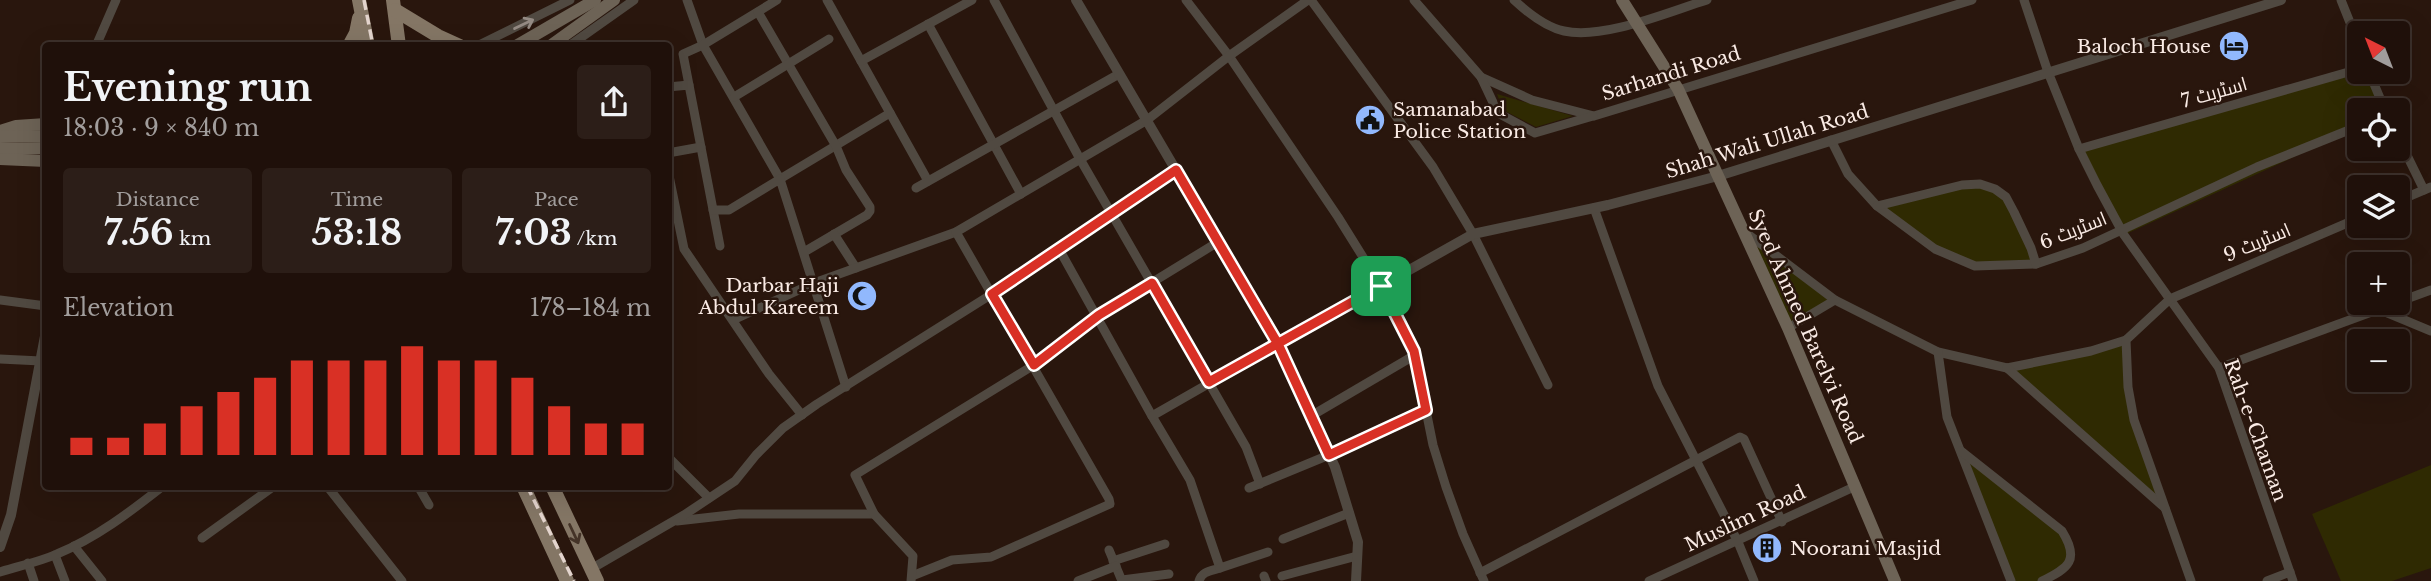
<!DOCTYPE html>
<html lang="en">
<head>
<meta charset="utf-8">
<style>
  :root { --surface:#1f100a; --page:#2c1e18; --text:#f1f3f6; --muted:#a19d9c; --line:#3c302b; --accent:#d93025 }
  body { margin:0; font-family:"Libre Baskerville",Cairo,serif; background:var(--page); color:var(--text); height:100vh; display:flex; flex-direction:column; font-size:26px; white-space:nowrap }
  * { box-sizing:border-box; margin:0 }
  p { font-size:23px; color:var(--muted) }
  .icon { flex:none; width:38px; height:38px; fill:none; stroke:currentColor; stroke-width:2; stroke-linecap:round; stroke-linejoin:round }
  .map { position:relative; flex:1; overflow:hidden }
  .sheet { position:absolute; left:42px; top:42px; width:630px; height:448px; display:flex; flex-direction:column; background:var(--surface); border-radius:7px; box-shadow:0 7px 28px #0002,0 0 0 2px var(--line) }
  .sheet>* { flex:none }
  .needle { width:46px; rotate:318deg }
  .tools { position:absolute; left:2347px; top:21px; display:grid; gap:14px }
  .tools a { display:grid; place-items:center; width:63px; height:63px; border-radius:7px; background:var(--surface); box-shadow:0 7px 28px #0002,0 0 0 2px var(--line); font-size:35px }
  .pin { position:absolute; display:grid; place-items:center; width:60px; height:60px; color:#fff; margin:-30px; border-radius:14px; box-shadow:0 4px 10px #0006 }
  .round { display:grid; place-items:center; flex:none; width:74px; height:74px; border-radius:7px; background:var(--page) }
  .summary { display:flex; align-items:center; justify-content:space-between; height:119px; padding:0 21px }
  h1 { font-size:38px; font-weight:800; line-height:52px }
  .figures { display:grid; grid-template-columns:repeat(3,1fr); gap:10px; height:119px; padding:7px 21px }
  .figures div { display:grid; align-content:center; border-radius:7px; background:var(--page); text-align:center }
  .figures b { font-size:35px; font-weight:800 }
  .figures small { font-size:19px; font-weight:400 }
  .figures p { font-size:19px }
  .chart { height:196px; padding:14px 21px }
  .chart p { display:flex; justify-content:space-between }
  .chart svg { width:100%; height:126px; margin-top:7px; stroke:var(--accent); stroke-width:6 }
  .map>svg:first-child { display:block }
</style>
</head>
<body>
<div class="map">
<svg width="2431" height="581" viewBox="0 0 2431 581">
  <rect width="100%" height="100%" fill="#29160d"/>
  <g fill="#2f2a02">
    <polygon points="2359,72 2369,72 2385,110 2359,110 2359,127 2124,235 2079,149"/>
    <polygon points="1497,94 1573,116 1536,127 1503,110"/>
    <polygon points="1980,184 2006,197 2036,264 1975,266 1935,249 1877,206"/>
    <polygon points="1741,229 1835,300 1788,328"/>
    <polygon points="2129,337 2128,387 2166,509 2007,368"/>
    <polygon points="1960,450 2062,531 2071,546 2067,566 2042,581 2011,581"/>
    <polygon points="2431,465 2431,568 2392,581 2341,581 2312,514"/>
  </g>
  <g fill="none" stroke-linecap="round" stroke-linejoin="round">
    <g stroke="#504941" stroke-width="9">
      <polyline points="687,0 703,45 683,54 689,85"/>
      <polyline points="777,0 703,45 780,179 890,113"/>
      <polyline points="827,0 928,181"/>
      <polyline points="994,0 1080,159 1246,447 1260,484"/>
      <polyline points="1186,0 1229,56 1338,217 1381,286 1414,351 1433,445 1446,487 1463,534 1484,581"/>
      <polyline points="1311,0 1433,167 1473,234 1548,385"/>
      <polyline points="1414,0 1481,77 1532,100 1594,116 1972,0"/>
      <path d="M1514,0C1528,13 1545,27 1564,31C1603,40 1668,12 1707,0"/>
      <polyline points="2024,0 2048,72 2079,149 2097,185 2124,235 2219,368 2293,581"/>
      <polyline points="2341,0 2359,45"/>
      <polyline points="758,12 836,146 846,170 870,207 870,211 867,215 804,252"/>
      <polyline points="928,24 1021,194"/>
      <polyline points="96,46 116,0"/>
      <polyline points="477,46 570,0"/>
      <polyline points="569,46 634,0"/>
      <polyline points="861,61 972,0"/>
      <polyline points="2369,72 2385,110"/>
      <polyline points="1481,77 1498,113 1535,133 1593,116"/>
      <polyline points="668,87 689,85 720,246"/>
      <polyline points="734,97 829,39"/>
      <polyline points="2398,137 2424,190"/>
      <polyline points="1831,140 1848,174 1877,206 1935,249 1975,266 2036,264 2083,248 2257,167 2359,126"/>
      <polyline points="2079,149 2359,69"/>
      <polyline points="668,153 701,147"/>
      <polyline points="668,171 684,249 769,374 802,415"/>
      <polyline points="916,188 1119,74"/>
      <polyline points="2398,201 2431,187"/>
      <polyline points="1877,206 1962,185 1980,184 1995,189 2006,197 2014,212 2031,248 2036,264"/>
      <polyline points="1594,208 1658,386 1738,542 1754,581"/>
      <polyline points="713,210 729,210 780,179 846,387"/>
      <polyline points="1745,232 1835,300 1938,352 2007,368 2091,351 2126,340"/>
      <polyline points="834,234 856,268"/>
      <path d="M1059,249L1152,416L1190,480L1220,568C1211,571 1202,571 1199,581"/>
      <polyline points="0,300 46,306"/>
      <polyline points="2398,302 2431,290"/>
      <polyline points="2378,309 2431,331"/>
      <polyline points="733,320 814,283 956,232 1147,120 1229,56 1308,0"/>
      <polyline points="1788,328 1835,300"/>
      <polyline points="1938,352 1947,417 2011,581"/>
      <polyline points="0,359 41,361"/>
      <polyline points="2007,368 2165,508"/>
      <polyline points="2219,368 2396,303"/>
      <polyline points="1152,416 1278,344"/>
      <polyline points="1311,416 1415,355"/>
      <path d="M1961,451L2062,531C2080,560 2069,568 2042,581"/>
      <polyline points="668,457 709,498"/>
      <polyline points="327,486 402,581"/>
      <polyline points="418,486 429,505"/>
      <polyline points="1249,488 1329,455 1426,410"/>
      <polyline points="677,521 739,514 874,514"/>
      <polyline points="202,538 274,486"/>
      <polyline points="1283,539 1349,513"/>
      <polyline points="74,546 102,581"/>
      <polyline points="1109,550 1122,581"/>
      <polyline points="55,555 65,581"/>
      <polyline points="1113,561 1165,544"/>
      <polyline points="28,563 34,581"/>
      <polyline points="1220,568 1268,552"/>
      <polyline points="591,569 684,515 735,481 756,455 783,428 817,404 992,294 1176,170"/>
      <path d="M0,572C19,566 39,562 57,554C96,538 130,512 163,486"/>
      <polyline points="1480,573 1740,437 1744,439 1782,522"/>
      <polyline points="912,576 952,560 991,557 1110,504 1109,499 956,232"/>
      <polyline points="1264,576 1266,581"/>
      <polyline points="1282,576 1357,556"/>
      <polyline points="1122,580 1169,574"/>
      <polyline points="911,581 913,556 874,514 855,475 1034,365 1099,315 1218,242"/>
      <polyline points="1078,581 1116,566"/>
      <polyline points="1649,581 1856,486"/>
      <polyline points="2191,581 2134,420 2128,387 2126,340 2170,299 2359,218"/>
      <polyline points="2267,581 2290,572"/>
    </g>
    <g stroke="#504941" stroke-width="10">
      <polyline points="1076,0 1278,344 1335,467 1358,542 1356,581"/>
      <polyline points="1278,344 1473,234 1608,205 1718,176 2281,0"/>
      <polyline points="0,547 11,515 46,331"/>
    </g>
    <g stroke="#6d6356" stroke-width="12">
      <polyline points="1622,0 1678,89 1788,328 1895,581"/>
      <polyline points="516,46 595,0"/>
      <polyline points="550,46 614,0"/>
      <polyline points="0,131 16,126 46,124"/>
      <polyline points="0,137 46,136"/>
      <polyline points="0,149 46,148"/>
      <polyline points="0,159 46,161"/>
    </g>
    <g stroke="#847665" stroke-width="14">
      <polyline points="359,0 368,46"/>
      <polyline points="393,0 399,46"/>
      <polyline points="395,10 438,36 460,46"/>
      <polyline points="349,46 356,33 359,18"/>
      <polyline points="523,486 567,581"/>
      <polyline points="552,486 597,581"/>
    </g>
    <g stroke="#e3d4cd" stroke-width="3.5" stroke-dasharray="10 5" stroke-linecap="butt">
      <polyline points="364,0 373,46"/>
      <polyline points="527,486 574,581"/>
    </g>
  </g>
  <defs><path id="oneway-shaft" d="M-6 0H5M1.5-3L5.5 0L1.5 3" fill="none" stroke-width="1.6" stroke-linecap="round" stroke-linejoin="round" transform="scale(1.75)"/></defs>
  <use stroke="#948a83" href="#oneway-shaft" transform="translate(524 24) rotate(-26)"/>
  <use stroke="#443327" href="#oneway-shaft" transform="translate(574 534) rotate(65)"/>
  <g fill="none" stroke-linecap="round" stroke-linejoin="round">
    <g stroke="#fff" stroke-width="14">
      <polyline id="route" points="1381,286 1209,382 1152,283 1099,315 1034,365 992,294 1176,170 1278,344 1329,455 1426,410 1414,351 1381,286"/>
    </g>
    <use href="#route" stroke="#d93025" stroke-width="9"/>
  </g>
  <defs>
    <g id="hotel-disc" transform="scale(1.575)"><circle r="9.5" fill="#91b8fd" stroke="#29160d"/><path d="M-6-4.5h1.5V1H6V5H4.5V3h-9V5H-6ZM-4 0a1.8 1.8 0 1 1 3.6 0ZM.5 0V-2.5h3Q6-2.5 6 0Z" fill="#111"/></g>
    <g id="civic-disc" transform="scale(1.575)"><circle r="9.5" fill="#91b8fd" stroke="#29160d"/><path d="M-.6-6.5H3V-4.5H.6V-3L4-1V1h2V6H-6V1h2V-1L-.6-3ZM-1.2 2.5V6h2.4V2.5Z" fill="#111"/></g>
    <g id="mosque-disc" transform="scale(1.575)"><circle r="9.5" fill="#91b8fd" stroke="#29160d"/><path d="M3.5-4.9A6 6 0 1 0 3.5 4.9A5 5 0 1 1 3.5-4.9Z" fill="#111"/></g>
    <g id="building-disc" transform="scale(1.575)"><circle r="9.5" fill="#91b8fd" stroke="#29160d"/><path d="M-4-6H4V6H1V3H-1V6H-4ZM-2.5-4.3h1.7v1.8h-1.7ZM.8-4.3h1.7v1.8H.8ZM-2.5-1h1.7V.8h-1.7ZM.8-1h1.7V.8H.8Z" fill="#111"/></g>
  </defs>
  <g fill-rule="evenodd">
    <use href="#hotel-disc" x="2234" y="46"/>
    <use href="#civic-disc" x="1370" y="120"/>
    <use href="#mosque-disc" x="862" y="296"/>
    <use href="#building-disc" x="1767" y="548"/>
  </g>
  <g text-anchor="middle" stroke-width="5" stroke-linejoin="round" paint-order="stroke">
    <g font-size="19" fill="#faebe5" stroke="#29160d" text-anchor="end">
      <text x="2211" y="53">Baloch House</text>
      <text x="1393" y="116" text-anchor="start">Samanabad<tspan x="1393" dy="22">Police Station</tspan></text>
      <text x="839" y="292">Darbar Haji<tspan x="839" dy="22">Abdul Kareem</tspan></text>
      <text x="1790" y="555" text-anchor="start">Noorani Masjid</text>
    </g>
    <g font-size="19" fill="#faebe5" stroke="#29160d">
      <text transform="translate(1671 73) rotate(-17)" y="7">Sarhandi Road</text>
      <text transform="translate(2214 92) rotate(-16)" y="7">اسٹریٹ 7</text>
      <text transform="translate(1767 141) rotate(-17)" y="7">Shah Wali Ullah Road</text>
      <text transform="translate(2073 230) rotate(-22)" y="7">اسٹریٹ 6</text>
      <text transform="translate(2257 242) rotate(-23)" y="7">اسٹریٹ 9</text>
      <text transform="translate(1806 326) rotate(66)" y="7">Syed Ahmed Barelvi Road</text>
      <text transform="translate(2256 430) rotate(70)" y="7">Rah-e-Chaman</text>
      <text transform="translate(1745 518) rotate(-25)" y="7">Muslim Road</text>
    </g>
  </g>
</svg>
<div class="tools">
<a><svg class="needle" viewBox="-14 -14 28 28"><path d="M0-13l5 13h-10z" fill="#e53935"/><path d="M0 13l5-13h-10z" fill="#a19d9c"/></svg></a>
<a><svg class="icon" aria-label="locate" viewBox="0 0 24 24"><circle cx="12" cy="12" r="6"/><path d="M12 2v4M12 18v4M2 12h4M18 12h4"/></svg></a>
<a><svg class="icon" aria-label="layers" viewBox="0 0 24 24"><path d="M12 4l9 5-9 5-9-5zM3 14l9 5 9-5"/></svg></a>
<a>+</a>
<a>−</a>
</div>
<div class="pin" style="left:1381px;top:286px;background:#1e9e55"><svg class="icon" aria-label="arrive" viewBox="0 0 24 24"><path d="M6 21V4h12l-3 4 3 4H6"/></svg></div>
<section class="sheet">
<div class="summary"><div><h1>Evening run</h1><p>18:03 · 9 × 840 m</p></div><a class="round"><svg class="icon" aria-label="share" viewBox="0 0 24 24"><path d="M12 15V3M7 8l5-5 5 5M5 13v7h14v-7"/></svg></a></div>
<div class="figures">
<div><p>Distance</p><b>7.56<small> km</small></b></div>
<div><p>Time</p><b>53:18</b></div>
<div><p>Pace</p><b>7:03<small> /km</small></b></div>
</div>
<div class="chart"><p><span>Elevation</span>178–184 m</p>
<svg viewBox="0 0 160 44" preserveAspectRatio="none"><path d="M5 44V38M15 44V38M25 44V33M35 44V27M45 44V22M55 44V17M65 44V11M75 44V11M85 44V11M95 44V6M105 44V11M115 44V11M125 44V17M135 44V27M145 44V33M155 44V33"/></svg>
</div>
</section>
</div>
</body>
</html>
